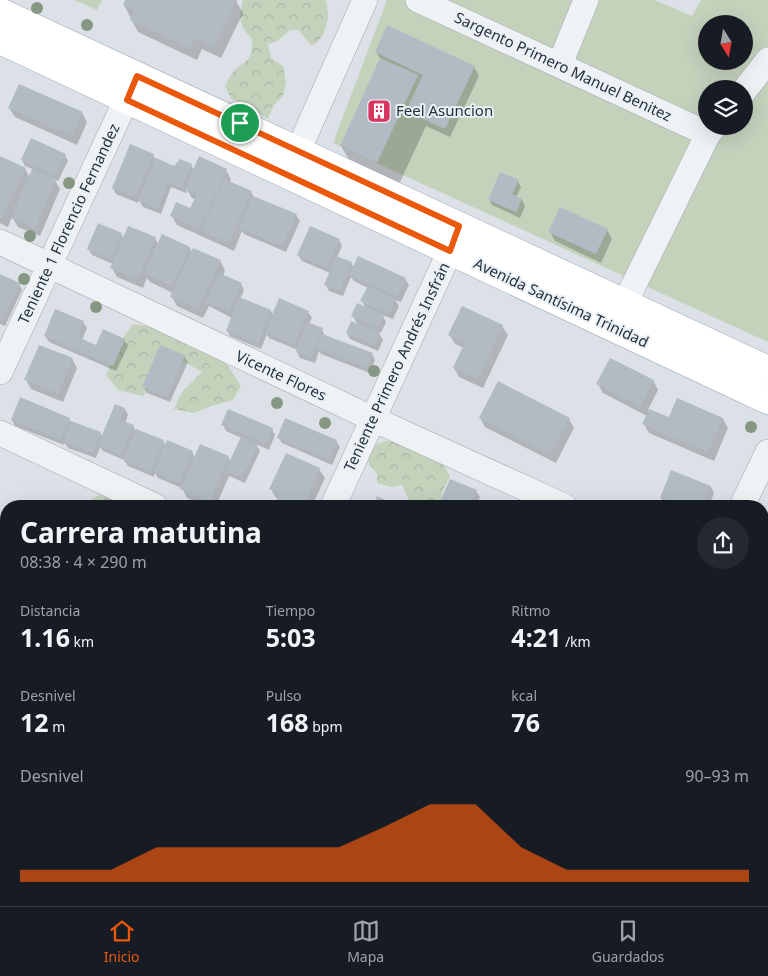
<!DOCTYPE html>
<html lang="es">
<head>
<meta charset="utf-8">
<style>
  :root { --surface:#171b24; --page:#242831; --text:#f1f3f6; --muted:#9ea1a6; --line:#363941; --accent:#ea580c }
  body { margin:0; font-family:"Noto Sans",sans-serif; background:var(--page); color:var(--text); height:100vh; display:flex; flex-direction:column; font-size:19px; white-space:nowrap }
  * { box-sizing:border-box; margin:0 }
  p { font-size:16px; color:var(--muted) }
  .icon { flex:none; width:28px; height:28px; fill:none; stroke:currentColor; stroke-width:2; stroke-linecap:round; stroke-linejoin:round }
  .map { position:relative; flex:1; overflow:hidden }
  .panel { position:absolute; left:0px; top:500px; width:769px; height:406px; display:flex; flex-direction:column; background:var(--surface); border-radius:20px 20px 0 0; box-shadow:0 5px 20px #0002 }
  .panel>* { flex:none }
  .needle { width:32px; rotate:169deg }
  .controls { position:absolute; left:698px; top:15px; display:grid; gap:10px }
  .controls a { display:grid; place-items:center; width:55px; height:55px; border-radius:50%; background:var(--surface); box-shadow:0 5px 20px #0002; font-size:25px }
  .pin { position:absolute; display:grid; place-items:center; width:42px; height:42px; color:#fff; margin:-21px; border:2px solid #fff; border-radius:50%; box-shadow:0 1px 5px #0007 }
  .round { display:grid; place-items:center; flex:none; width:52px; height:52px; border-radius:26px; background:var(--page) }
  .summary { display:flex; align-items:center; justify-content:space-between; height:85px; padding:0 20px }
  h1 { font-size:28px; font-weight:700; line-height:38px }
  .stats { display:grid; grid-template-columns:repeat(3,1fr); gap:8px; height:85px; padding:5px 20px }
  .stats div { display:grid; align-content:center }
  .stats b { font-size:25px; font-weight:700 }
  .stats small { font-size:14px; font-weight:400 }
  .stats p { font-size:14px }
  .chart { height:140px; padding:10px 20px }
  .chart p { display:flex; justify-content:space-between }
  .chart svg { width:100%; height:90px; margin-top:5px; fill:var(--accent); opacity:.7 }
  .tab-bar { display:flex; justify-content:space-around; align-items:center; height:70px; border-top:1px solid var(--line); background:var(--surface); font-size:14px; color:var(--muted) }
  .tab-bar a { display:grid; justify-items:center; gap:2px }
  .tab-bar .active { color:var(--accent) }
  .map>svg:first-child { display:block }
</style>
</head>
<body>
<div class="map">
<svg width="768" height="906" viewBox="0 0 768 906">
  <defs>
    <pattern id="forest-crowns" width="20" height="18" patternUnits="userSpaceOnUse" patternTransform="scale(1.25)"><rect width="20" height="18" fill="#c4d2bc"/><path d="M2 6a3 3 0 1 1 6 0M12 15a3 3 0 1 1 6 0" fill="none" stroke="#a8b5a3"/></pattern>
  </defs>
  <rect width="100%" height="100%" fill="#dce1e7"/>
  <g fill="url(#forest-crowns)">
    <path d="M243,0H325C332,15 326,38 312,46L298,30H290L278,41L268,44L271,58L283,66L286,82L283,96L273,106L268,119L244,104L231,99L225,86C228,81 230,75 234,71C248,58 253,62 252,39C238,24 239,19 243,0Z"/>
    <polygon points="133,324 155,327 209,346 226,363 241,386 233,400 211,406 194,413 174,409 182,392 202,372 161,349 154,381 143,396 118,390 106,375 122,339"/>
    <polygon points="386,441 404,443 442,462 450,476 443,491 439,506 410,506 408,498 402,485 391,487 377,483 377,474 369,464 367,454 372,446"/>
    <polygon points="104,492 149,506 84,506 87,502"/>
    <polygon points="589,900 654,900 655,906 574,906"/>
  </g>
  <g fill="#c4d2bc" fill-rule="evenodd">
    <polygon points="74,0 102,0 97,10"/>
    <path d="M387,0H654L692,16L701,0H768V342L333,143ZM706,24H744V61H706ZM706,89H744V126H706Z"/>
  </g>
  <g fill="#0003">
    <polygon points="127,0 233,0 236,1 243,13 221,58 202,49 197,60 138,32 124,5"/>
    <polygon points="376,52 474,67 479,76 450,137 426,126 395,193 359,177 341,146 381,60"/>
    <polygon points="9,108 82,113 87,122 77,145 15,117"/>
    <polygon points="65,155 68,161 58,181 54,179 60,189 40,236 18,227 12,217 8,227 0,223 0,158 25,169 30,178 33,169 25,166 22,160"/>
    <polygon points="153,155 156,160 174,167 191,165 194,170 226,170 231,179 230,182 251,192 254,197 296,215 300,221 286,252 244,234 242,231 234,251 177,225 172,216 191,210 196,200 192,198 187,190 186,193 171,187 161,214 143,207 139,200 138,203 116,194 113,188"/>
    <polygon points="518,181 521,187 516,198 522,200 525,206 520,218 492,205 489,199"/>
    <polygon points="607,230 612,239 601,263 555,241 550,232"/>
    <polygon points="121,234 124,239 155,238 158,244 190,248 192,253 220,261 225,270 223,276 241,284 244,290 240,299 271,311 273,315 308,312 312,318 309,324 322,329 325,336 372,354 375,360 370,373 321,354 319,351 315,363 300,358 297,352 298,350 269,338 267,334 261,349 230,336 227,330 232,318 209,306 203,318 177,306 172,297 173,293 150,282 147,278 143,288 117,277 112,268 113,264 92,255 88,249"/>
    <polygon points="339,240 342,246 337,257 351,263 354,268 405,279 409,285 401,302 395,300 399,306 393,319 382,315 386,322 381,333 378,332 383,340 378,351 350,339 347,333 358,325 353,316 366,308 362,301 368,288 354,281 351,277 343,296 329,291 326,285 330,273 302,261 298,255"/>
    <polygon points="0,275 19,284 22,290 5,326 0,324"/>
    <polygon points="83,322 87,328 82,340 96,346 124,340 128,346 116,371 49,342 45,336"/>
    <polygon points="502,326 508,335 483,388 459,377 454,368 464,348 455,344 449,334"/>
    <polygon points="184,356 188,362 170,402 147,393 144,387"/>
    <polygon points="72,359 77,368 63,402 31,389 26,380"/>
    <polygon points="653,380 658,390 648,410 670,419 678,400 723,419 728,428 714,461 649,433 644,424 647,416 603,393 598,384"/>
    <polygon points="125,409 128,415 125,423 133,426 136,432 163,441 166,446 192,452 195,458 228,457 231,462 242,438 226,431 223,425 272,429 275,435 269,450 256,444 260,451 245,483 229,476 216,506 205,506 187,498 182,488 158,478 155,473 154,477 128,466 124,460 103,451 100,447 96,458 68,448 65,443 64,445 15,426 12,420 69,419 71,422 100,433 103,437"/>
    <polygon points="480,418 569,419 574,428 556,463 485,427"/>
    <polygon points="278,437 336,441 340,447 332,465 282,443"/>
    <polygon points="287,454 319,469 325,478 312,506 276,506 279,499 276,498 271,489"/>
    <polygon points="672,472 711,487 714,493 709,506 670,506 665,504 661,498"/>
    <polygon points="451,481 476,491 480,497 476,506 440,506"/>
    <polygon points="762,671 768,681 768,687 762,690"/>
    <polygon points="768,756 768,786 762,781 762,767"/>
    <polygon points="768,851 768,906 681,906 690,900 762,900 762,855"/>
    <polygon points="274,900 304,900 294,906 277,906"/>
    <polygon points="490,900 515,900 507,906 493,906"/>
  </g>
  <g fill="#b2bbc4">
    <polygon points="125,0 237,0 214,47 195,38 190,48 130,20 134,10 123,5"/>
    <polygon points="387,25 475,66 445,129 406,111 423,75 375,52"/>
    <polygon points="380,58 418,75 377,163 340,146"/>
    <polygon points="19,84 83,112 72,136 8,108"/>
    <polygon points="31,138 66,154 55,176 21,160"/>
    <polygon points="130,144 154,154 135,197 112,188"/>
    <polygon points="0,156 26,168 2,218 0,217"/>
    <polygon points="199,156 227,169 200,229 170,216 176,202 190,208 197,194 185,189"/>
    <polygon points="156,158 174,166 180,159 192,164 182,188 168,182 158,209 138,201"/>
    <polygon points="32,169 56,179 35,228 11,218"/>
    <polygon points="500,172 519,180 512,194 522,199 516,212 488,200"/>
    <polygon points="224,179 252,191 229,243 201,231"/>
    <polygon points="253,196 297,214 282,246 239,228"/>
    <polygon points="560,207 608,229 596,254 548,232"/>
    <polygon points="98,223 122,233 111,259 87,249"/>
    <polygon points="128,226 156,237 138,279 110,268"/>
    <polygon points="310,226 340,239 327,268 297,255"/>
    <polygon points="162,234 190,247 172,286 144,273"/>
    <polygon points="193,248 221,260 198,309 170,297"/>
    <polygon points="336,256 352,262 340,291 324,285"/>
    <polygon points="358,256 406,278 397,297 349,275"/>
    <polygon points="219,273 242,283 229,312 205,302"/>
    <polygon points="0,274 20,283 2,321 0,320"/>
    <polygon points="368,286 396,299 389,314 360,301"/>
    <polygon points="239,297 271,310 258,344 226,331"/>
    <polygon points="279,298 309,311 294,345 265,332"/>
    <polygon points="357,303 384,315 378,328 351,316"/>
    <polygon points="462,306 503,325 478,379 453,368 465,342 448,335"/>
    <polygon points="55,309 84,321 78,337 96,345 103,329 125,339 113,366 44,336"/>
    <polygon points="351,321 380,333 375,345 346,333"/>
    <polygon points="307,322 323,328 311,358 296,352"/>
    <polygon points="322,334 373,353 367,368 316,348"/>
    <polygon points="39,345 73,358 58,393 24,380"/>
    <polygon points="160,345 185,355 167,397 142,387"/>
    <polygon points="610,358 654,380 640,407 596,384"/>
    <polygon points="498,381 570,418 551,454 479,418"/>
    <polygon points="20,397 70,418 61,440 11,420"/>
    <polygon points="677,398 723,418 708,452 642,424 649,409 669,417"/>
    <polygon points="115,404 125,408 120,420 134,425 121,455 98,445"/>
    <polygon points="228,409 273,428 266,444 221,425"/>
    <polygon points="285,418 337,440 329,460 277,438"/>
    <polygon points="71,421 101,432 93,453 63,442"/>
    <polygon points="136,429 164,440 151,472 123,460"/>
    <polygon points="241,437 258,445 242,478 225,471"/>
    <polygon points="167,440 193,451 179,483 153,472"/>
    <polygon points="200,444 229,456 209,502 180,489"/>
    <polygon points="286,453 320,468 304,504 308,506 274,506 280,494 269,489"/>
    <polygon points="671,470 711,486 703,506 680,506 660,498"/>
    <polygon points="450,479 477,490 470,506 438,506"/>
    <polygon points="377,496 399,506 373,506"/>
    <polygon points="768,753 768,780 762,777 762,764"/>
    <polygon points="768,850 768,878 762,881 762,854"/>
    <polygon points="768,882 768,899 764,906 727,906 737,900 762,900 762,885"/>
    <polygon points="222,900 236,900 239,906 210,906"/>
    <polygon points="268,900 270,900 273,906 256,906"/>
    <polygon points="272,900 291,900 281,906 276,906"/>
    <polygon points="417,900 450,900 454,906 420,906"/>
    <polygon points="453,900 485,900 489,906 456,906"/>
    <polygon points="488,900 505,900 508,906 492,906"/>
    <polygon points="688,900 729,900 718,906 679,905"/>
  </g>
  <g fill="none" stroke-linecap="round" stroke-linejoin="round">
    <g stroke="#a1a9b1" stroke-width="26">
      <g id="minor">
        <polyline points="418,0 708,134"/>
        <polyline points="560,64 586,0"/>
        <polyline points="744,91 768,60"/>
        <polyline points="290,169 365,0"/>
        <polyline points="0,242 373,419 564,506"/>
        <polyline points="625,303 708,134 715,126"/>
        <polyline points="0,372 135,81"/>
        <polyline points="0,433 155,506"/>
        <polyline points="333,506 450,251 457,233"/>
        <polyline points="742,506 768,452"/>
        <polyline points="762,598 768,600"/>
        <polyline points="762,806 768,809"/>
        <polyline points="0,854 6,857"/>
        <polyline points="124,900 141,906"/>
        <polyline points="161,906 171,900"/>
        <polyline points="556,906 565,900"/>
      </g>
    </g>
    <g stroke="#9aa7b4" stroke-width="29">
      <g id="major">
        <polyline points="0,12 768,370"/>
        <polyline points="0,40 768,400"/>
      </g>
    </g>
    <use href="#minor" stroke="#eef2f5" stroke-width="25"/>
    <use href="#major" stroke="#fff" stroke-width="28"/>
  </g>
  <g fill="#859783">
    <circle cx="37" cy="8" r="6"/>
    <circle cx="87" cy="25" r="6"/>
    <circle cx="69" cy="183" r="6"/>
    <circle cx="30" cy="236" r="6"/>
    <circle cx="24" cy="279" r="6"/>
    <circle cx="96" cy="307" r="6"/>
    <circle cx="374" cy="371" r="6"/>
    <circle cx="277" cy="403" r="6"/>
    <circle cx="325" cy="423" r="6"/>
    <circle cx="751" cy="427" r="6"/>
  </g>
  <g fill="none" stroke-linecap="round" stroke-linejoin="round">
    <g stroke="#fff" stroke-width="10">
      <polygon id="route" points="137,76 459,226 450,251 127,100"/>
    </g>
    <use href="#route" stroke="#ea580c" stroke-width="6"/>
  </g>
  <defs>
    <g id="building-square" transform="scale(1.25)"><rect x="-9" y="-9" width="18" height="18" rx="4" fill="#d7355f" stroke="#ebf0f5"/><path d="M-4-6H4V6H1V3H-1V6H-4ZM-2.5-4.3h1.7v1.8h-1.7ZM.8-4.3h1.7v1.8H.8ZM-2.5-1h1.7V.8h-1.7ZM.8-1h1.7V.8H.8Z" fill="#fff"/></g>
  </defs>
  <g fill-rule="evenodd">
    <use href="#building-square" x="379" y="111"/>
  </g>
  <g text-anchor="middle" stroke-width="4" stroke-linejoin="round" paint-order="stroke">
    <g font-size="15" fill="#24313e" stroke="#ebf0f5">
      <text transform="translate(563 67) rotate(25)" y="5">Sargento Primero Manuel Benitez</text>
      <text transform="translate(69 224) rotate(-65)" y="5">Teniente 1 Florencio Fernandez</text>
      <text transform="translate(561 303) rotate(25)" y="5">Avenida Santísima Trinidad</text>
      <text transform="translate(397 367) rotate(-65)" y="5">Teniente Primero Andrés Insfrán</text>
      <text transform="translate(281 376) rotate(25)" y="5">Vicente Flores</text>
    </g>
    <g font-size="15" fill="#24313e" stroke="#ebf0f5" text-anchor="start">
      <text x="396" y="116">Feel Asuncion</text>
    </g>
  </g>
</svg>
<div class="controls">
<a><svg class="needle" viewBox="-14 -14 28 28"><path d="M0-13l5 13h-10z" fill="#e53935"/><path d="M0 13l5-13h-10z" fill="#9ea1a6"/></svg></a>
<a><svg class="icon" aria-label="layers" viewBox="0 0 24 24"><path d="M12 4l9 5-9 5-9-5zM3 14l9 5 9-5"/></svg></a>
</div>
<div class="pin" style="left:240px;top:123px;background:#1e9e55"><svg class="icon" aria-label="arrive" viewBox="0 0 24 24"><path d="M6 21V4h12l-3 4 3 4H6"/></svg></div>
<section class="panel">
<div class="summary"><div><h1>Carrera matutina</h1><p>08:38 · 4 × 290 m</p></div><a class="round"><svg class="icon" aria-label="share" viewBox="0 0 24 24"><path d="M12 15V3M7 8l5-5 5 5M5 13v7h14v-7"/></svg></a></div>
<div class="stats">
<div><p>Distancia</p><b>1.16<small> km</small></b></div>
<div><p>Tiempo</p><b>5:03</b></div>
<div><p>Ritmo</p><b>4:21<small> /km</small></b></div>
</div>
<div class="stats">
<div><p>Desnivel</p><b>12<small> m</small></b></div>
<div><p>Pulso</p><b>168<small> bpm</small></b></div>
<div><p>kcal</p><b>76</b></div>
</div>
<div class="chart"><p><span>Desnivel</span>90–93 m</p>
<svg viewBox="0 0 160 44" preserveAspectRatio="none"><path d="M0 44V38L10 38L20 38L30 27L40 27L50 27L60 27L70 27L80 17L90 6L100 6L110 27L120 38L130 38L140 38L150 38L160 38V44z"/></svg>
</div>
</section>
</div>
<nav class="tab-bar">
<a class="active"><svg class="icon" aria-label="home" viewBox="0 0 24 24"><path d="M3 11l9-7 9 7M6 9v11h12V9"/></svg>Inicio</a>
<a><svg class="icon" aria-label="map" viewBox="0 0 24 24"><path d="M3 6l6-2 6 2 6-2v14l-6 2-6-2-6 2zM9 4v14M15 6v14"/></svg>Mapa</a>
<a><svg class="icon" aria-label="saved" viewBox="0 0 24 24"><path d="M7 4h10v16l-5-4-5 4z"/></svg>Guardados</a>
</nav>
</body>
</html>
